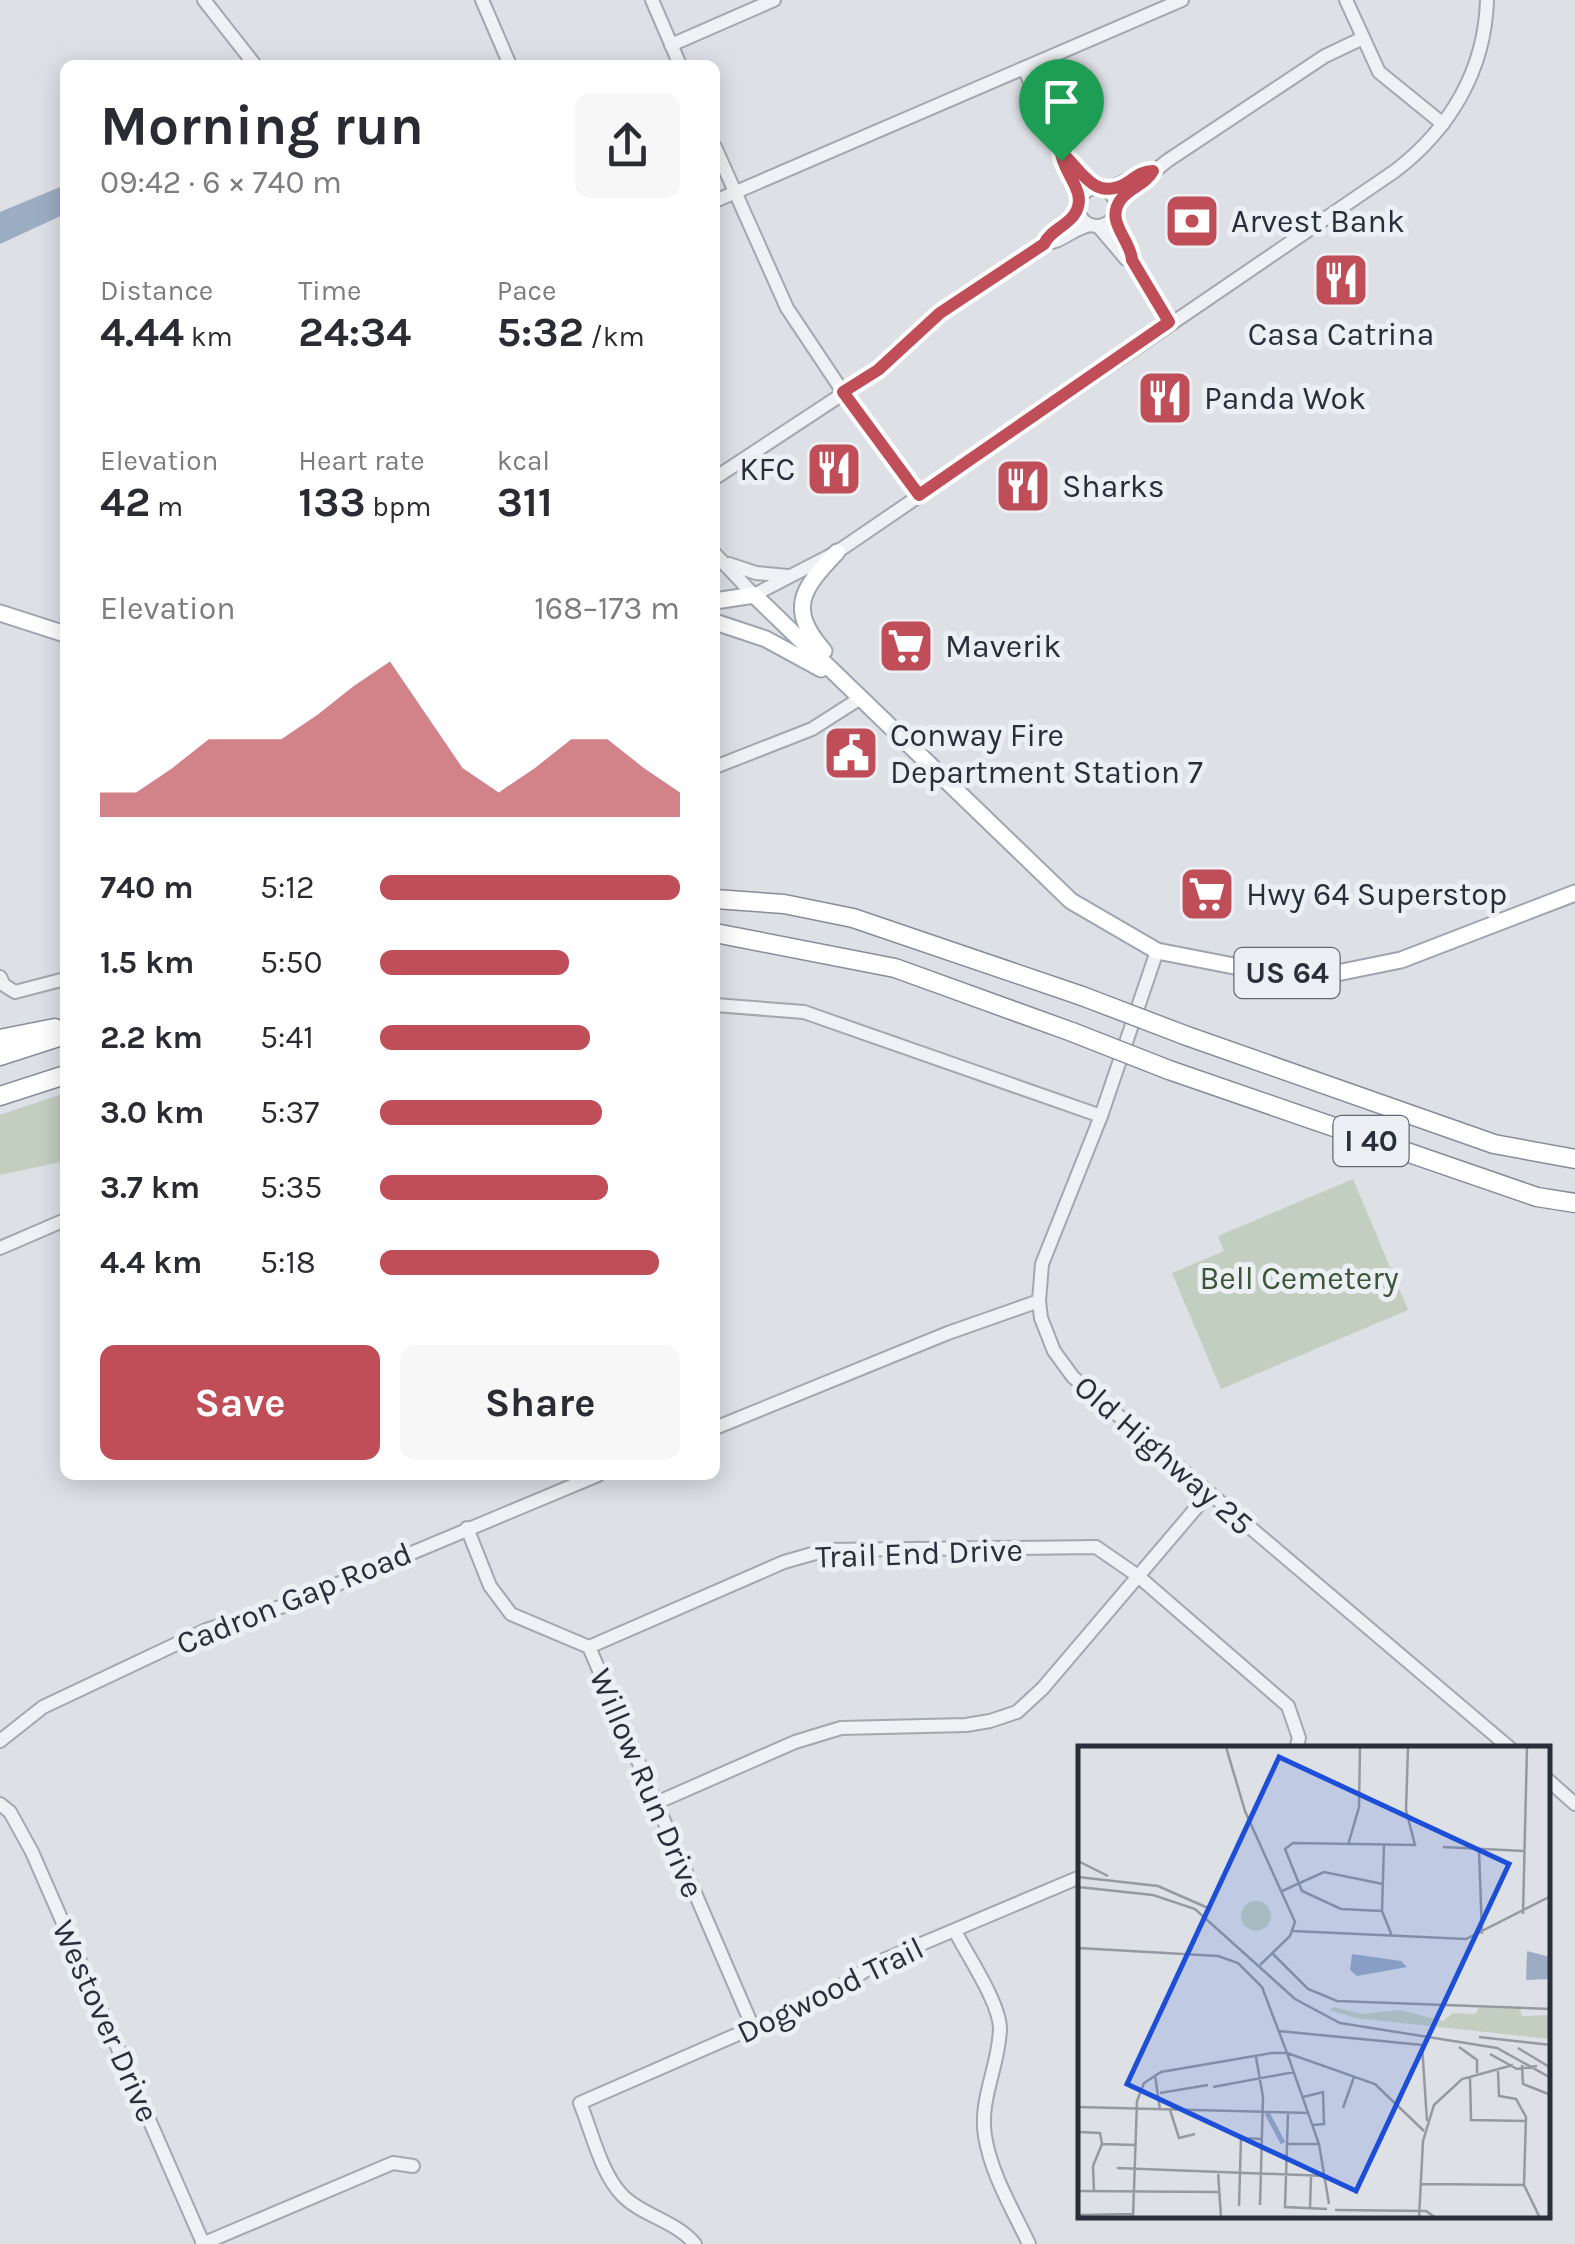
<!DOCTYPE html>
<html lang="en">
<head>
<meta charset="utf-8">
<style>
  :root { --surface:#fff; --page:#f7f7f7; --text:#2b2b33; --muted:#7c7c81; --accent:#bf4e58 }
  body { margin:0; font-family:Karla,sans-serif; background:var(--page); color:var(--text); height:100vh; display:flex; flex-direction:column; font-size:38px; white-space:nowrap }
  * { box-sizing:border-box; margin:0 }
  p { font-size:32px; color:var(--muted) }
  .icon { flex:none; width:55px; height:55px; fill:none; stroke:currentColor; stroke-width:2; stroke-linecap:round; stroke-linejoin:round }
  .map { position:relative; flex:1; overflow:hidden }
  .drawer { position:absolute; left:60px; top:60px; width:660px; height:1420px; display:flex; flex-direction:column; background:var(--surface); border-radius:15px; box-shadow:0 5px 25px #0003 }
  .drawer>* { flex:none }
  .pin { position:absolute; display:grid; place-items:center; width:85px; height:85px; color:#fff; margin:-102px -42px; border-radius:50% 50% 50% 0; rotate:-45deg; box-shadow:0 0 10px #0007 }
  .pin .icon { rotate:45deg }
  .round { display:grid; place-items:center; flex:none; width:105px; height:105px; border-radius:15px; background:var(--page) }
  .headline { display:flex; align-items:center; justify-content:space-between; height:170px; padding:0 40px }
  h1 { font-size:55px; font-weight:700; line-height:75px }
  .figures { display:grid; grid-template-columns:repeat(3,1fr); gap:15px; height:170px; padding:10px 40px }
  .figures div { display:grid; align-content:center }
  .figures b { font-size:42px; font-weight:700 }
  .figures small { font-size:28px; font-weight:400 }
  .figures p { font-size:28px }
  .chart { height:280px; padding:20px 40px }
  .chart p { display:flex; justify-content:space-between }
  .chart svg { width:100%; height:180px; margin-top:10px; fill:var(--accent); opacity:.7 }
  .cta { display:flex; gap:20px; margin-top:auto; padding:20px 40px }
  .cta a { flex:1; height:115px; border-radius:15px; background:var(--accent); color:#fff; font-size:40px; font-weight:700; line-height:115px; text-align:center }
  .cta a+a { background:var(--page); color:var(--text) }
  ul { padding:0 40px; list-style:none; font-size:32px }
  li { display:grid; grid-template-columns:160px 120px 1fr; align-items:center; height:75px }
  li i { height:25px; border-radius:12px; background:var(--accent) }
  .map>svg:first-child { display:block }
</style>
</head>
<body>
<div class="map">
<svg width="1575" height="2244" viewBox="0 0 1575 2244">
  <rect width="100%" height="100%" fill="#dde0e5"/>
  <g fill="#c2cebf">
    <polygon points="65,1093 65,1161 0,1175 0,1115"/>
    <polygon points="1353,1179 1408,1310 1221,1389 1172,1273 1224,1251 1218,1236"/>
  </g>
  <polygon fill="#9cacc2" points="65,185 65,214 0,244 0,212"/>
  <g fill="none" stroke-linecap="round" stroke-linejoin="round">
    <polyline stroke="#9cacc2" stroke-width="2.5" points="566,65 573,65"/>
    <g stroke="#a3a7ae" stroke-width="16">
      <g id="minor">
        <polyline points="204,0 255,65"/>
        <polyline points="482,0 510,65"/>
        <polyline points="652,0 680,65"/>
        <polyline points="1346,0 1379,72 1443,124"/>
        <polyline points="671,45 774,0"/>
        <path d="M1024,68L1061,152C1062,169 1075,184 1079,202"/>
        <polyline points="715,147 787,308 843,392 919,495"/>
        <polyline points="1067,157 1086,181 1098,188"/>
        <circle cx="1097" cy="207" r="19"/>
        <path d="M1103,189C1122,187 1136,171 1153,171"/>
        <polyline points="715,201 1182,0"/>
        <polyline points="1116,208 1123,197 1167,161 1325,56 1363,38"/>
        <polyline points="1115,214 1120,232 1133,254 1132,260 1169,322"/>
        <polyline points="1098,226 1126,259 1132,260"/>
        <path d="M1044,243C1060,244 1073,228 1090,225"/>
        <path d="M715,478L879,370L940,313L1044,243C1049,229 1069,222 1078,208"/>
        <path d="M715,554L754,595L837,552L1395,171C1450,129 1485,70 1487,0"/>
        <polyline points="729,564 756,573 787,576"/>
        <polyline points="715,767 812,729 859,699"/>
        <polyline points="1157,951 1101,1116 1042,1264 1039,1301 1041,1318 1054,1351 1073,1377 1511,1749"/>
        <polyline points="0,977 4,985 15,992 65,979"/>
        <polyline points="715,1005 804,1012 1101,1116"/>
        <polyline points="0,1248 65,1220"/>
        <polyline points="715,1428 948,1333 1039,1301"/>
        <polyline points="467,1528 490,1586 511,1614 589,1647 754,2030"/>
        <polyline points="589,1647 784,1562 826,1550 1096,1547 1138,1576 1288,1706 1299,1738 1296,1749"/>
        <polyline points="0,1741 43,1707 206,1630 290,1604 598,1475"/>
        <polyline points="1548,1780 1575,1804"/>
        <polyline points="656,1803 795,1742 841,1728 966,1725 990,1721 1017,1712 1043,1688 1208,1494"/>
        <polyline points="0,1804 10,1812 32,1852 203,2243"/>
        <path d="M955,1931C967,1955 1000,2003 1000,2029C999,2066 979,2099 985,2136C991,2174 1013,2210 1029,2244"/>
        <polyline points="202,2244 393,2163 413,2166"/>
        <path d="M695,2244C676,2221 643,2216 623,2196C601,2174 592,2132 580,2103L823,1997L881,1961L1080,1877"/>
      </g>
    </g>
    <g stroke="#9ea4b0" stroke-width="19">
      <g id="major">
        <polyline points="715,601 754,595 1071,901 1157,951 1270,973 1332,974 1401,960 1575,893"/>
        <polyline points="0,613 65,634"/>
        <polyline points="715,622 766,639 821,669"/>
        <path d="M824,651C786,608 803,588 837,552"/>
      </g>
    </g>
    <g stroke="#868d9a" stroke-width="21">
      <g id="highway">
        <polyline points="715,899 784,904 853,918 1082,996"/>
        <polyline points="715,933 895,968 1072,1032"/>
        <polyline points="1187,1036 1494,1144 1575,1159"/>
        <polyline points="0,1039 55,1028"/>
        <polyline points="0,1056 65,1035"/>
        <polyline points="1169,1070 1537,1197 1575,1203"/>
        <polyline points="0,1096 65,1075"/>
      </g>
    </g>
    <use href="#minor" stroke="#eff1f4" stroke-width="12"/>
    <use href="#major" stroke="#fff" stroke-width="15"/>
    <use href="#highway" stroke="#fff" stroke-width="18"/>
    <g stroke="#868d9a" stroke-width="21" stroke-linecap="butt">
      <g id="highway-bridge">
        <polyline points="1082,996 1187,1036"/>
        <polyline points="1072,1032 1169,1070"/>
      </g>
    </g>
    <use href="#highway-bridge" stroke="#fff" stroke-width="18"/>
  </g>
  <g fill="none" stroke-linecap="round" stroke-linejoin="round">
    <g stroke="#fff" stroke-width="20">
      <path id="route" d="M1061,152C1081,169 1093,201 1125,184C1135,178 1141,171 1153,171C1146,184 1131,187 1122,198C1103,221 1131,239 1132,260L1169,322L919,495L843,392L878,370L940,313L1044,244C1050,231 1065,227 1074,215C1090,193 1062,173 1061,152Z"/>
    </g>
    <use href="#route" stroke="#bf4e58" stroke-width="12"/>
  </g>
  <defs>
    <g id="bank-square" transform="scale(2.875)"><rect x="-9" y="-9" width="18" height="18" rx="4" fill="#bf4e58" stroke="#eceff3"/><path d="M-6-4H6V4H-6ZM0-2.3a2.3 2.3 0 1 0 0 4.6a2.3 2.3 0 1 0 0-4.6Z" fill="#fff"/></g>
    <g id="restaurant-square" transform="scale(2.875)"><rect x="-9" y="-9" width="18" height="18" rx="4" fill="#bf4e58" stroke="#eceff3"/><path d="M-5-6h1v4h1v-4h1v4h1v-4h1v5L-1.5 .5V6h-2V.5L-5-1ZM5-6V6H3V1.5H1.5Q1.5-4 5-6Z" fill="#fff"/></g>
    <g id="supermarket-square" transform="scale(2.875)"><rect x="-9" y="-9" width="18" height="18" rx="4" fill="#bf4e58" stroke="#eceff3"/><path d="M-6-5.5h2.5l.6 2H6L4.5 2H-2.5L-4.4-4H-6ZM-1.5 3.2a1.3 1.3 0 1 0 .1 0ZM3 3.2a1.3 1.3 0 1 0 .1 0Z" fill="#fff"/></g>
    <g id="civic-square" transform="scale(2.875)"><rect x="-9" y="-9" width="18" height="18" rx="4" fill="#bf4e58" stroke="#eceff3"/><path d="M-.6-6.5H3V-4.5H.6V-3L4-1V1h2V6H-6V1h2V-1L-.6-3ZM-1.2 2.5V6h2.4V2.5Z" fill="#fff"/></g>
  </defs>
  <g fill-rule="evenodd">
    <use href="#bank-square" x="1192" y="221"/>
    <use href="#restaurant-square" x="1341" y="280"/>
    <use href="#restaurant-square" x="1165" y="398"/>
    <use href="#restaurant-square" x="834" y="469"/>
    <use href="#restaurant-square" x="1023" y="486"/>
    <use href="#supermarket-square" x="906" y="646"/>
    <use href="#civic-square" x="851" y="753"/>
    <use href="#supermarket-square" x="1207" y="894"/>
  </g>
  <g text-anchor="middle" stroke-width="10" stroke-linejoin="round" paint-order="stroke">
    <g fill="#eceff3" stroke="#636872" stroke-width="2.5">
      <rect x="1234.5" y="948" width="105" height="50" rx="8"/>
      <rect x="1333.5" y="1116" width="75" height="50" rx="8"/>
    </g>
    <g font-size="30" font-weight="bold" fill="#282e3a">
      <text x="1287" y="983">US 64</text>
      <text x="1371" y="1151">I 40</text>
    </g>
    <g font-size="32" fill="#282e3a" stroke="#eceff3" text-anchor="start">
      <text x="1231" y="232">Arvest Bank</text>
      <text x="1341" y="345" text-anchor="middle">Casa Catrina</text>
      <text x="1204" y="409">Panda Wok</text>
      <text x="795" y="480" text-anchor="end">KFC</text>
      <text x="1062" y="497">Sharks</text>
      <text x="945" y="657">Maverik</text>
      <text x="890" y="746">Conway Fire<tspan x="890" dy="37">Department Station 7</tspan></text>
      <text x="1246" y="905">Hwy 64 Superstop</text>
    </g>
    <g font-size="32" fill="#3b5537" stroke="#eceff3">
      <text x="1299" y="1289">Bell Cemetery</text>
    </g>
    <g font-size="32" fill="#282e3a" stroke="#eceff3">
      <text transform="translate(1164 1455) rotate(41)" y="11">Old Highway 25</text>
      <text transform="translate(919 1553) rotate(-2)" y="11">Trail End Drive</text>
      <text transform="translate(294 1598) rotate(-22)" y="11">Cadron Gap Road</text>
      <text transform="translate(647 1783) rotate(67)" y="11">Willow Run Drive</text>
      <text transform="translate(830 1990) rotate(-26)" y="11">Dogwood Trail</text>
      <text transform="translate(106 2021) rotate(66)" y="11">Westover Drive</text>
    </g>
  </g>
  <g transform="translate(1078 1746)">
    <rect width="472" height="472" fill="#dde0e5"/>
    <path d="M163 170a15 15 0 1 1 30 0a15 15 0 1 1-30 0ZM256,261L283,268L322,264L365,275L375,267L397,268L401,262L442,263L444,270L472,269V293L278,272L251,264Z" fill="#c2cebf"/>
    <path d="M449,205L472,211V233L448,234ZM274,208L323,215L329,221L279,230L272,224Z" fill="#9cacc2"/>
    <path fill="none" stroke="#9cacc2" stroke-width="5" d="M189,367L205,397"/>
    <path fill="none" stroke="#9599a1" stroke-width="2.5" d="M148,1L167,65L217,176L212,190L182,219M306,98L304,165L314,190M270,99L281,61L282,1M365,101L446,105M401,104L404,188M0,115L30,130M0,131L80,140L130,162M0,141L75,149L117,163L217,253L262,277L419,302L473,332M204,145L246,126L305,138M304,165L263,163L224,145L207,103L215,97L337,99L328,64L330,1M445,168L449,1M215,185L388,193L473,150M0,202L140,210L160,217L184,241L209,307L297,338L346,385M194,207L230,243L259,255L473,263M201,285L344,299L349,375M401,291L473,299M381,301L399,314V327M440,302L473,322M412,308L439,323L459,320M178,311L185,351L182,459M444,319L445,338L473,349M420,325L421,350L438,353L448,371L446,439L462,472M77,329L82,364M392,331L393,374L448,375M135,341L216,326M82,347L130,339M225,351L245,346L246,378L235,379M0,361L231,367M265,362L276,331M92,364L101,392L117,388M210,367L207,461L249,463M0,386L22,387L24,398L57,399M209,398H241M39,422L249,430M140,425L143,472M343,438L446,439M0,445L140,446M16,445L15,420L24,398M161,460L163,392L184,393M232,462L233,430M257,464L348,465L358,472M0,469L55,468M55,472L59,355L66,337L83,326L194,307H209L241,398L251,458M341,472L345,395L356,359L384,333L435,319"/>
    <path fill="#1d4ed8" fill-opacity="0.15" stroke="#1d4ed8" stroke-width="5" d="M201,11L431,118L278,445L49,338Z"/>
    <rect width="472" height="472" fill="none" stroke="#282e3a" stroke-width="5"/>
  </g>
</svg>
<div class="pin" style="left:1061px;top:161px;background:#1e9e55"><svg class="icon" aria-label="arrive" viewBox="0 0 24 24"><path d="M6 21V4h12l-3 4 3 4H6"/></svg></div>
<section class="drawer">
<div class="headline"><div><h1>Morning run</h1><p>09:42 · 6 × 740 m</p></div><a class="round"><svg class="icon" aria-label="share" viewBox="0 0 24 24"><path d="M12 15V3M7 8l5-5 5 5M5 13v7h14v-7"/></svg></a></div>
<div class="figures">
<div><p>Distance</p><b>4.44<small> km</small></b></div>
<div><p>Time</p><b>24:34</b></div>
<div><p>Pace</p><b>5:32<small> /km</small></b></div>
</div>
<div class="figures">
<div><p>Elevation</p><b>42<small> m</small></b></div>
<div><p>Heart rate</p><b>133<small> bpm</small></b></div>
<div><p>kcal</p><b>311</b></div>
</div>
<div class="chart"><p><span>Elevation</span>168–173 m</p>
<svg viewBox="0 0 160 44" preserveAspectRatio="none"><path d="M0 44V38L10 38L20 32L30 25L40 25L50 25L60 19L70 12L80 6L90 19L100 32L110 38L120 32L130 25L140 25L150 32L160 38V44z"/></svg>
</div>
<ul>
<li><b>740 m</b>5:12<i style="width:100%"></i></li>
<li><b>1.5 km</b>5:50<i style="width:63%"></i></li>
<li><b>2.2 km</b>5:41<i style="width:70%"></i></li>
<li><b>3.0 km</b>5:37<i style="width:74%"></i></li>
<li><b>3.7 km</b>5:35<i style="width:76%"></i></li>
<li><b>4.4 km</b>5:18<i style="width:93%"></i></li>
</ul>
<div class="cta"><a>Save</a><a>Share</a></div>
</section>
</div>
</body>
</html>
